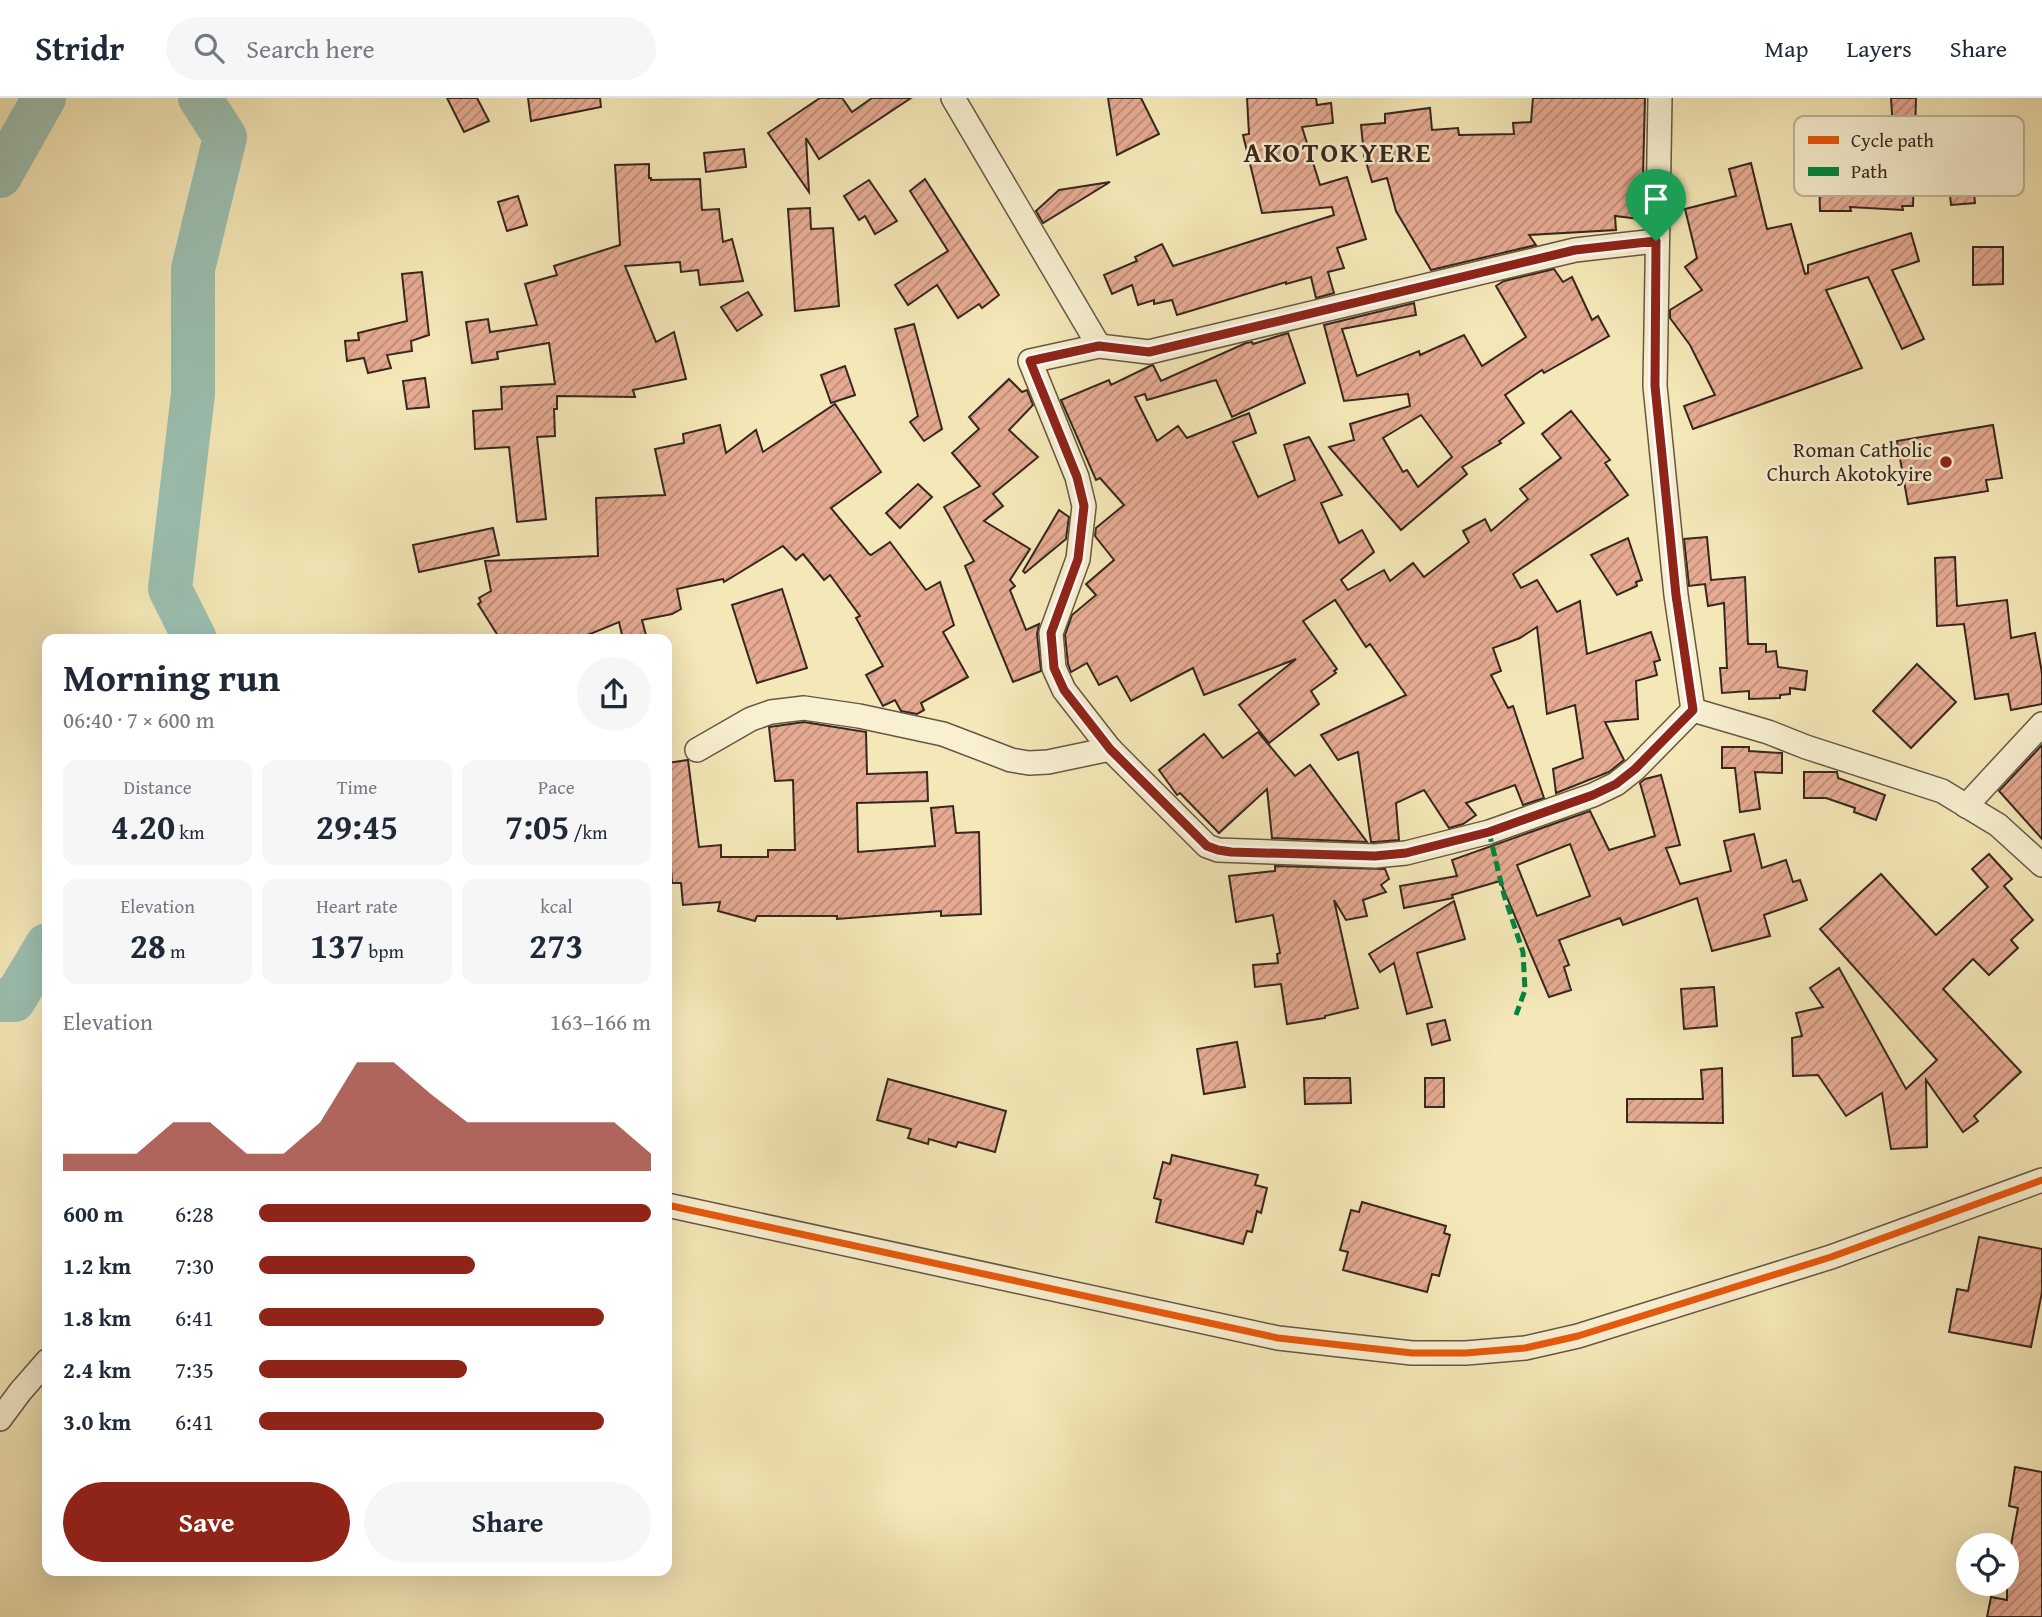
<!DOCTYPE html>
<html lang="en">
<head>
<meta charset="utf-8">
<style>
  :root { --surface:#fff; --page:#f6f6f7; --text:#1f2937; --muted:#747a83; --line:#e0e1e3; --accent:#8f2418 }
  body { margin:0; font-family:"Gentium Book Plus",serif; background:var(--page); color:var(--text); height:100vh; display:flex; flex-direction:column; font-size:26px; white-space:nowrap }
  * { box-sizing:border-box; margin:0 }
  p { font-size:23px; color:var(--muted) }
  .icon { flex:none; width:38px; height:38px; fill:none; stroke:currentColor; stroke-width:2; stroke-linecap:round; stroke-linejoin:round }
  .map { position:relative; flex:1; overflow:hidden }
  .sheet { position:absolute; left:42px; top:536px; width:630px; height:942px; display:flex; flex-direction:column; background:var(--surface); border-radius:14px; box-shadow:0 7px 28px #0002 }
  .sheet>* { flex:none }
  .controls { position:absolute; left:1956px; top:1435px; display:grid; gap:14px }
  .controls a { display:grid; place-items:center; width:63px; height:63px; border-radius:50%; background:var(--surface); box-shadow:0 7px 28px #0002; font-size:35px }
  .pin { position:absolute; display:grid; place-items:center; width:60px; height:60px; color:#fff; margin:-72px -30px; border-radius:50% 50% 50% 0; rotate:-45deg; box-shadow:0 0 7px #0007 }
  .pin .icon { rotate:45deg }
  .round { display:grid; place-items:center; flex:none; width:74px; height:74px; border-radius:37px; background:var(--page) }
  .summary { display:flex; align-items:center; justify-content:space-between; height:119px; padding:0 21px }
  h1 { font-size:38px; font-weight:700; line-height:52px }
  .figures { display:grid; grid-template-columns:repeat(3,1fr); gap:10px; height:119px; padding:7px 21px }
  .figures div { display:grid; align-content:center; border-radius:14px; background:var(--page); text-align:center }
  .figures b { font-size:35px; font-weight:700 }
  .figures small { font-size:19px; font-weight:400 }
  .figures p { font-size:19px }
  .chart { height:196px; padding:14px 21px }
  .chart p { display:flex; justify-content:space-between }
  .chart svg { width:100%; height:126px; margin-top:7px; fill:var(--accent); opacity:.7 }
  .button { display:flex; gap:14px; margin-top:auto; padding:14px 21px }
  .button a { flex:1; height:80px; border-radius:42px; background:var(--accent); color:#fff; font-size:28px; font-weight:700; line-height:80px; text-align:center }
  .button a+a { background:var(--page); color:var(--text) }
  ul { padding:0 21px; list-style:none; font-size:23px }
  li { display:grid; grid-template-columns:112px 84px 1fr; align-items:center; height:52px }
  li i { height:18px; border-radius:9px; background:var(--accent) }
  header { display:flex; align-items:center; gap:42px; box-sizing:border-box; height:98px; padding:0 35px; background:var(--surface); border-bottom:2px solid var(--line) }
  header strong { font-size:33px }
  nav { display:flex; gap:38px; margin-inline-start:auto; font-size:24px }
  .search { width:490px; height:63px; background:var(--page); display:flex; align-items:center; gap:18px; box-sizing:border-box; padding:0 24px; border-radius:38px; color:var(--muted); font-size:26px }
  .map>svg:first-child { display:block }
</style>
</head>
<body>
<header>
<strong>Stridr</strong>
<div class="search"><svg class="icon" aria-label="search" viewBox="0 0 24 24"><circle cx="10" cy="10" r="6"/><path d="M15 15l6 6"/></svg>Search here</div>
<nav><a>Map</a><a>Layers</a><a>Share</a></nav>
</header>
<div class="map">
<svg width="2042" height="1519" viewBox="0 0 2042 1519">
  <defs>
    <pattern id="building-hatch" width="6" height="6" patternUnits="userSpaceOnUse" patternTransform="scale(1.75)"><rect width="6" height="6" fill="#e6ab92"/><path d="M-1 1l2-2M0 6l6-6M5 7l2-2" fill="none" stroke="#bb8b77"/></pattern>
  </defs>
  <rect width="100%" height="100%" fill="#f5e8b8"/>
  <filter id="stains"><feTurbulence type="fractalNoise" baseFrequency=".00286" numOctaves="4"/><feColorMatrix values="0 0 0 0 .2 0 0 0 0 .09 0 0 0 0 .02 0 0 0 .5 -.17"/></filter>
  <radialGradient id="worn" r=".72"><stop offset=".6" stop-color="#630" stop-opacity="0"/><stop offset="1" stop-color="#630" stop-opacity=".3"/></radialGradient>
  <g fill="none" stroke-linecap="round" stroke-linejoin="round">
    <g stroke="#9cc0b2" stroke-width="44">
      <polyline points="0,78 44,0"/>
      <polyline points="195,541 170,491 193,296 193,171 225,39 200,0"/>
      <polyline points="0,902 14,902 47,847"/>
    </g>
  </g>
  <g fill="url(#building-hatch)" stroke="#37271f" stroke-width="2" fill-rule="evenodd">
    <polygon points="447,0 477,0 489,23 464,34"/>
    <polygon points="528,0 600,0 601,9 531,23"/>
    <polygon points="820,0 842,0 852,14 872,0 911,0 819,61 806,40 809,94 768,35"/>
    <polygon points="1108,0 1141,0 1159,36 1117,57"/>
    <polygon points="1247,0 1316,0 1317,7 1331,5 1333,25 1302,29 1320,87 1347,79 1366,141 1337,150 1344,170 1328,174 1334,195 1316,200 1311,179 1286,186 1286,184 1177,217 1172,202 1154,206 1154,202 1138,207 1132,187 1112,196 1104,177 1137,163 1135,159 1162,146 1173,168 1334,117 1332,109 1262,115 1243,37 1249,36"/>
    <polygon points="1533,0 1645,0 1643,77 1645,80 1639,121 1615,118 1616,132 1529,137 1536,147 1431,172 1396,113 1387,80 1372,84 1364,57 1361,27 1385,25 1385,16 1430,10 1432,32 1458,30 1459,37 1514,36 1513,25 1531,24"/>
    <polygon points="1891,0 1916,0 1913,108 1902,108 1903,112 1850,109 1851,113 1820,113 1819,74 1806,75 1806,56 1885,53 1884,47 1894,47"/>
    <polygon points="744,51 746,69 706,74 704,55"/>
    <polygon points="1970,54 1975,105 1951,107 1946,56"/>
    <polygon points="1751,65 1767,131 1791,126 1805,176 1808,175 1808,167 1911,135 1919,163 1892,172 1924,241 1902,251 1868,179 1826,192 1862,270 1693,331 1684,308 1715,297 1690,247 1670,220 1670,212 1702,192 1685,169 1697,160 1685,111 1736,98 1729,71"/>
    <polygon points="649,66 649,80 651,80 651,82 700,81 702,112 719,111 723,144 732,141 743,183 700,187 698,172 681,174 680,164 625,168 656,244 674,234 686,281 633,292 635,299 557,298 557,311 554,311 555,338 537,339 546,421 517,424 509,349 475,351 473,313 502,311 501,289 555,286 549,245 497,254 498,261 472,265 466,224 488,221 490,234 537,227 525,186 557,177 554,168 620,147 615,67"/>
    <polygon points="925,81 999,197 982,210 979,206 958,220 937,187 908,207 895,187 948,153 910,93"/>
    <polygon points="869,82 897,123 875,136 865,118 859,122 844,98"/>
    <polygon points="1110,84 1043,125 1036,113 1059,92"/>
    <polygon points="518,98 527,127 507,133 498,104"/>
    <polygon points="810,110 811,131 833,130 839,208 795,213 788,111"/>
    <polygon points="1973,149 2003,149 2003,186 1973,187"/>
    <path d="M1554,171L1563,184L1572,179L1592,222L1598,218L1609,238L1544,275L1542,272L1505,297L1524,325L1499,343L1501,345L1462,369L1467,376L1401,432L1329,349L1354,342L1350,326L1410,308L1408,296L1344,303L1324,227L1414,205L1416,217L1342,231L1357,278L1419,253L1420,257L1464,237L1482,268L1526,239L1496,188L1504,183ZM1421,317L1452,359L1418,389L1407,372L1403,374L1383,340Z"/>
    <polygon points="422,174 429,237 411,243 412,253 387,257 391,270 368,275 364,260 347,263 345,243 359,242 358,235 407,223 402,176"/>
    <polygon points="748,194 762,217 737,233 721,209"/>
    <polygon points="914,226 942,331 924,343 910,324 918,318 895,231"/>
    <polygon points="1288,235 1305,285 1232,319 1216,282 1147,302 1145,296 1135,299 1157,343 1178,328 1187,340 1249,315 1256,335 1233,344 1258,399 1295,382 1284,347 1309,339 1342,397 1321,405 1339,445 1362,432 1374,454 1341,482 1348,492 1384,472 1390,483 1413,465 1424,479 1469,444 1463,433 1485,421 1491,433 1528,401 1520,391 1561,360 1542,336 1571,313 1610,362 1605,365 1628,397 1513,476 1521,490 1537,482 1557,514 1580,503 1587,556 1651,534 1660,562 1654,564 1657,577 1636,583 1638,621 1605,624 1624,662 1609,674 1556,695 1553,671 1583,660 1575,607 1547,616 1537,529 1520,540 1493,550 1501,573 1491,577 1508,610 1513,608 1544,700 1523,707 1515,687 1466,705 1476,717 1463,726 1449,730 1424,692 1396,705 1399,742 1375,744 1371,744 1358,654 1338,662 1321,637 1406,597 1370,546 1366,549 1335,502 1303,523 1337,571 1334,573 1336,575 1311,593 1319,606 1269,645 1239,607 1296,561 1204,597 1193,570 1131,603 1117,578 1099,587 1087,565 1071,574 1068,566 1065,537 1072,517 1096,497 1086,486 1114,462 1095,438 1096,430 1124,407 1100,380 1096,382 1061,302 1109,282 1111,287 1150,268 1153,267 1161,283 1246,245 1252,244 1253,246"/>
    <polygon points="845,268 855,297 831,305 821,277"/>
    <polygon points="425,280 429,309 407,311 403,283"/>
    <polygon points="1009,281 1022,294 1027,292 1033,307 1009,332 1038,359 993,396 1003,408 984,423 1030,451 1010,482 1015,488 1010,492 1026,532 1039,526 1037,536 1041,573 1013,584 965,468 974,463 944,409 980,388 952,355 979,331 969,319"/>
    <polygon points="835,306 881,374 831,410 869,456 871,457 890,444 926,492 940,484 954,527 943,534 968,579 921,605 924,612 917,616 901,613 895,602 883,608 866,577 883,568 856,520 860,518 830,477 824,482 803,456 796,462 783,448 724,484 723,481 677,491 681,511 672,516 642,522 647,541 623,541 619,524 578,541 500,541 478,506 481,504 479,500 491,493 485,463 598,458 596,400 665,397 655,351 684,345 683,336 720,327 726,355 756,332 763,354"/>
    <polygon points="1993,327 2002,380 1986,382 1988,393 1908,406 1897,343"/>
    <polygon points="918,386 932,399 900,430 886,415"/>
    <polygon points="1059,412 1069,419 1066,441 1025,475 1023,473"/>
    <polygon points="493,430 499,457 419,474 413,447"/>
    <polygon points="1707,439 1711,482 1745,479 1748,546 1766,546 1766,554 1776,553 1778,569 1807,573 1805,592 1790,590 1790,596 1780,597 1780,600 1749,601 1749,593 1722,595 1720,570 1727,570 1724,505 1708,508 1705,486 1689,488 1684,441"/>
    <polygon points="1628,440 1642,482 1636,484 1637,488 1617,497 1591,457"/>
    <polygon points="1955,459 1957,508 2007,502 2011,540 2035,535 2042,575 2042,606 2011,612 2008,596 1975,601 1964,526 1937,528 1935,460"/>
    <polygon points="782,491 807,570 757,585 732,507"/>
    <polygon points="1917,566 1956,604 1911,650 1873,613"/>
    <polygon points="804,624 866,634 867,676 927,674 928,703 857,705 858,754 935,748 931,710 953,708 956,735 979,734 981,816 941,818 941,813 837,821 837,818 757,818 755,823 718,813 720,804 683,807 681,785 672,785 669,740 667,740 667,665 688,662 699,749 721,747 721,759 768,759 768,752 795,752 793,682 775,683 769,629"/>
    <polygon points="1258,634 1295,678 1310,667 1367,744 1272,740 1267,691 1219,735 1180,695 1177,697 1159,672 1204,636 1223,660"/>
    <polygon points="2042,647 2042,741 1999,693"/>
    <polygon points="1722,649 1749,649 1749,653 1782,655 1782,675 1755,674 1760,711 1740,714 1735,670 1722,670"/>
    <polygon points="1804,674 1837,674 1838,680 1885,697 1876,722 1854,714 1855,710 1826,700 1804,700"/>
    <path d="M1661,677L1680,747L1666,750L1680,786L1731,773L1724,743L1754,736L1762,770L1786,762L1793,784L1800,782L1807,802L1764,817L1770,838L1712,853L1697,800L1623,827L1620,820L1559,842L1569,867L1564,869L1571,892L1549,899L1500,783L1452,797L1453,800L1404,810L1400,788L1457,778L1452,762L1590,713L1609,752L1655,738L1640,685L1645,681ZM1570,746L1590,798L1537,818L1517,767Z"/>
    <polygon points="1989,756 2012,781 2004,788 2033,822 2011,842 2018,850 1989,877 1973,861 1943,891 2021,974 1974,1018 1978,1023 1963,1034 1926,982 1927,1049 1891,1051 1882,995 1846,1018 1818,977 1793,978 1792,940 1802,938 1796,915 1823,909 1810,890 1839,870 1906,991 1937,962 1820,831 1881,776 1936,837 1988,789 1972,771"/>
    <polygon points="1275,768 1385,771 1389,781 1381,787 1386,794 1363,802 1367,818 1346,822 1334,802 1358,910 1325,918 1325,920 1287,926 1281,886 1255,889 1253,867 1278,865 1277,856 1280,855 1273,817 1236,824 1229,778 1275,773"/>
    <polygon points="1454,803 1465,841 1417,855 1432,909 1407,916 1394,865 1380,874 1369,856"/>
    <polygon points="1714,889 1717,928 1684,931 1681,891"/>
    <polygon points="1445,922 1450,942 1432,947 1427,926"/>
    <polygon points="1237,944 1245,989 1204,996 1197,951"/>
    <polygon points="1722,970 1723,1025 1627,1024 1627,1001 1703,1001 1701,972"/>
    <polygon points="1304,980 1350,980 1351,1005 1305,1006"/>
    <rect x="1425" y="980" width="19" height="29"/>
    <polygon points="888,981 1006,1013 995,1054 958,1044 956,1049 929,1041 928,1046 908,1040 911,1031 877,1022"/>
    <polygon points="1172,1057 1258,1077 1255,1087 1267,1090 1261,1115 1257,1113 1252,1134 1247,1133 1243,1146 1156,1124 1161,1102 1154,1100 1163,1064 1170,1066"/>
    <polygon points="1362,1104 1446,1128 1444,1135 1450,1137 1439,1178 1432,1176 1427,1194 1343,1172 1348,1154 1340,1152 1351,1112 1359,1114"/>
    <polygon points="1979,1139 2042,1151 2042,1194 2031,1249 1949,1234 1957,1191 1968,1193"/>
    <polygon points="2015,1369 2042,1374 2042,1519 1987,1519 1991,1499 2007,1502 2007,1468 2018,1410 2009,1408"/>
  </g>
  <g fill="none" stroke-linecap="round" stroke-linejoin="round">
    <g stroke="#665745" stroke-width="26">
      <g id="minor">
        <polyline points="953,0 1099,248"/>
        <polyline points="1660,0 1655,288 1676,497 1693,612"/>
        <polyline points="1656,143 1575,152 1149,254 1099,248 1030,263 1077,379 1084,408 1078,461 1051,535 1054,570 1064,592 1110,651 1207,748 1218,752 1375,758 1406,755 1489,734 1593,697 1616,686 1635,671 1693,612"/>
        <polyline points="1693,612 1768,634 1806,649 1942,693 1998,727 2042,767"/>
        <polyline points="697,652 751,621 771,614 804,610 859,618 943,636 1011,662 1029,665 1048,664 1110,651"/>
        <polyline points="1966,708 2042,626"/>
        <polyline points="667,1107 1278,1240 1412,1255 1466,1255 1525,1250 1578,1238 1831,1159 2042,1082"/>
        <polyline points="0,1321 20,1294 47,1263"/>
      </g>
    </g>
    <use href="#minor" stroke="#f8f0d1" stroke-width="23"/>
    <polyline stroke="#00873e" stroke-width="5" stroke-dasharray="10 5" stroke-linecap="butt" points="1489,734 1504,797 1523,854 1525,892 1516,917"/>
    <g stroke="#f8f0d1" stroke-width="11">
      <g id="cycleway">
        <polyline points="1656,143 1575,152 1149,254 1099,248 1030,263 1077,379 1084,408 1078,461 1051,535 1054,570 1064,592 1110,651 1207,748 1218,752 1375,758 1406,755 1489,734 1593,697 1616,686 1635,671 1693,612"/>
        <polyline points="667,1107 1278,1240 1412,1255 1466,1255 1525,1250 1578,1238 1831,1159 2042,1082"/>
      </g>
    </g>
    <use href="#cycleway" stroke="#e8590c" stroke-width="7"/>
  </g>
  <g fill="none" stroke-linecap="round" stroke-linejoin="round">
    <g stroke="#fff" stroke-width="14">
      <polygon id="route" points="1656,143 1655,288 1676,497 1693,612 1635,671 1616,686 1593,697 1489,734 1406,755 1375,758 1231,754 1218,752 1207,748 1110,651 1064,592 1054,570 1051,535 1078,461 1084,408 1077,379 1030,263 1099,248 1149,254 1575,152"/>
    </g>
    <use href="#route" stroke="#8f2418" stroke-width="9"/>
  </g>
  <circle fill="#8f2418" stroke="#f8f0d1" stroke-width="2.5" cx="1946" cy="364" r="7"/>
  <g text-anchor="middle" stroke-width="5" stroke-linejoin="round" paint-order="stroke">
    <g font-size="21" fill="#37271f" stroke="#f8f0d1" text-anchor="end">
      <text x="1932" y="359">Roman Catholic<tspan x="1932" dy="24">Church Akotokyire</tspan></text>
    </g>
    <g font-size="28" font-weight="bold" letter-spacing="2" fill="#37271f" stroke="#f8f0d1">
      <text x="1338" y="64">AKOTOKYERE</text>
    </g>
  </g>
  <rect x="1794" y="18" width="230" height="80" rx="10" fill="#f8f0d1" stroke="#beb49c" stroke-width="2"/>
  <rect x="1808" y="38" width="31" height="8" fill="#e8590c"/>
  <rect x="1808" y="69" width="31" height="9" fill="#00873e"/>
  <g font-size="19" fill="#37271f">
    <text x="1851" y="49">Cycle path</text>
    <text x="1851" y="80">Path</text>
  </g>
  <rect width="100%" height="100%" filter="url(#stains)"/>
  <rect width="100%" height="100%" fill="url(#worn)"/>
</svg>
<div class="controls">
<a><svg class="icon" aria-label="locate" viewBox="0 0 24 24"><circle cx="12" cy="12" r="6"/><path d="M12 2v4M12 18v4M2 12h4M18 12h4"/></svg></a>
</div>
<div class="pin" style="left:1656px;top:143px;background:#1e9e55"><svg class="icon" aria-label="arrive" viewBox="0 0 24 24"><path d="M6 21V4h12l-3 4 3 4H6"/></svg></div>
<section class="sheet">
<div class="summary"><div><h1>Morning run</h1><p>06:40 · 7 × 600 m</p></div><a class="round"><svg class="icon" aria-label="share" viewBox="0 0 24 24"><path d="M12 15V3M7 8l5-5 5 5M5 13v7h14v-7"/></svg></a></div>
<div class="figures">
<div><p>Distance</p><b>4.20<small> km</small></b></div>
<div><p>Time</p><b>29:45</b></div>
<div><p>Pace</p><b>7:05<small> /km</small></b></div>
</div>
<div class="figures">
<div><p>Elevation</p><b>28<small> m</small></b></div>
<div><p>Heart rate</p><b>137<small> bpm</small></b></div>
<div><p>kcal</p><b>273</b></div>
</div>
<div class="chart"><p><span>Elevation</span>163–166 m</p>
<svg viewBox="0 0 160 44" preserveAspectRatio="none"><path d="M0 44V38L10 38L20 38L30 27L40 27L50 38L60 38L70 27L80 6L90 6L100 17L110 27L120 27L130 27L140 27L150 27L160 38V44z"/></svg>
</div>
<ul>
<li><b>600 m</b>6:28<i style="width:100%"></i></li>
<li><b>1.2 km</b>7:30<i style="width:55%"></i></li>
<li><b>1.8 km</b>6:41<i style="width:88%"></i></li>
<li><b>2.4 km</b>7:35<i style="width:53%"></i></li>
<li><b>3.0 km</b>6:41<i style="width:88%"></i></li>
</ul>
<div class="button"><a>Save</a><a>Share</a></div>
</section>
</div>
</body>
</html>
